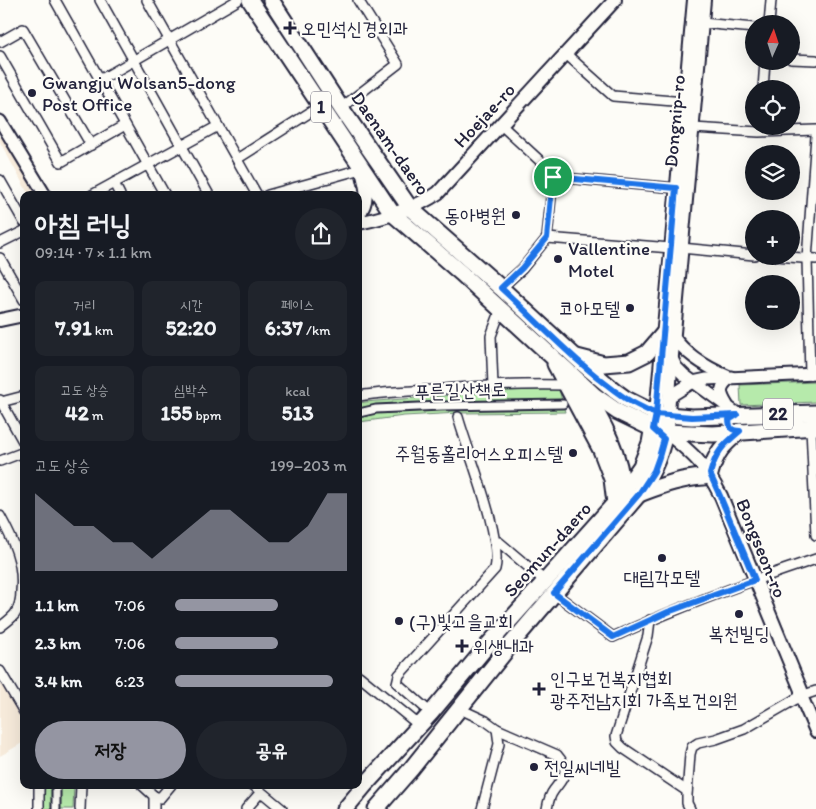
<!DOCTYPE html>
<html lang="ko">
<head>
<meta charset="utf-8">
<style>
  :root { --surface:#171b24; --page:#20242c; --text:#f1f3f6; --muted:#9ea1a6; --accent:#9495a2 }
  body { margin:0; font-family:Itim,"Poor Story",sans-serif; background:var(--page); color:var(--text); height:100vh; display:flex; flex-direction:column; font-size:19px; white-space:nowrap }
  * { box-sizing:border-box; margin:0 }
  p { font-size:16px; color:var(--muted) }
  .icon { flex:none; width:28px; height:28px; fill:none; stroke:currentColor; stroke-width:2; stroke-linecap:round; stroke-linejoin:round }
  .map { position:relative; flex:1; overflow:hidden }
  .details { position:absolute; left:20px; top:191px; width:342px; height:598px; display:flex; flex-direction:column; background:var(--surface); border-radius:10px; box-shadow:0 5px 20px #0002 }
  .details>* { flex:none }
  .needle { width:32px; rotate:3deg }
  .tools { position:absolute; left:745px; top:15px; display:grid; gap:10px }
  .tools a { display:grid; place-items:center; width:55px; height:55px; border-radius:50%; background:var(--surface); box-shadow:0 5px 20px #0002; font-size:25px }
  .pin { position:absolute; display:grid; place-items:center; width:42px; height:42px; color:#fff; margin:-21px; border:2px solid #fff; border-radius:50%; box-shadow:0 1px 5px #0007 }
  .round { display:grid; place-items:center; flex:none; width:52px; height:52px; border-radius:26px; background:var(--page) }
  .head { display:flex; align-items:center; justify-content:space-between; height:85px; padding:0 15px }
  h1 { font-size:28px; font-weight:800; line-height:38px }
  .metrics { display:grid; grid-template-columns:repeat(3,1fr); gap:8px; height:85px; padding:5px 15px }
  .metrics div { display:grid; align-content:center; border-radius:10px; background:var(--page); text-align:center }
  .metrics b { font-size:21px; font-weight:800 }
  .metrics small { font-size:14px; font-weight:400 }
  .metrics p { font-size:14px }
  .chart { height:140px; padding:10px 15px }
  .chart p { display:flex; justify-content:space-between }
  .chart svg { width:100%; height:90px; margin-top:5px; fill:var(--accent); opacity:.7 }
  .button { display:flex; gap:10px; margin-top:auto; padding:10px 15px }
  .button a { flex:1; height:58px; border-radius:30px; background:var(--accent); color:#111; font-size:20px; font-weight:800; line-height:58px; text-align:center }
  .button a+a { background:var(--page); color:var(--text) }
  ul { padding:0 15px; list-style:none; font-size:16px }
  li { display:grid; grid-template-columns:80px 60px 1fr; align-items:center; height:38px }
  li i { height:12px; border-radius:6px; background:var(--accent) }
  .map>svg:first-child { display:block }
</style>
</head>
<body>
<div class="map">
<svg width="816" height="809" viewBox="0 0 816 809">
  <rect width="100%" height="100%" fill="#fdfcf7"/>
  <filter id="ink" filterUnits="userSpaceOnUse"><feTurbulence type="fractalNoise" baseFrequency=".02" numOctaves="2"/><feDisplacementMap in="SourceGraphic" scale="10" xChannelSelector="R" yChannelSelector="G"/><feConvolveMatrix kernelMatrix="1 2 1 2 8 2 1 2 1" color-interpolation-filters="sRGB"/></filter>
  <g filter="url(#ink)">
    <g fill="#f7ebdb">
      <polygon points="0,124 39,195 29,195 0,142"/>
      <polygon points="0,676 17,705 24,727 24,742 0,756"/>
    </g>
    <g fill="#b6eaab" stroke="#6c8673">
      <polygon points="816,382 816,402 741,405 740,385"/>
      <polygon points="559,389 565,412 459,413 404,416 359,422 359,403 365,402 505,391"/>
      <polygon points="45,785 74,785 73,809 44,809"/>
    </g>
    <g fill="none" stroke-linecap="round" stroke-linejoin="round">
      <g stroke="#22223b" stroke-width="11">
        <g id="pedestrian">
          <polyline points="359,413 376,409 441,406 563,404"/>
          <polyline points="56,809 56,785"/>
        </g>
      </g>
      <g stroke="#22223b" stroke-width="12">
        <g id="minor">
          <polyline points="55,0 165,195"/>
          <polyline points="100,0 209,195"/>
          <polyline points="147,0 257,195"/>
          <polyline points="702,23 754,28"/>
          <polyline points="769,24 771,0"/>
          <polyline points="0,42 23,29 91,145"/>
          <polyline points="566,54 613,96 685,102"/>
          <polyline points="0,56 61,162 125,125"/>
          <polyline points="791,59 816,60"/>
          <polyline points="100,80 238,0"/>
          <polyline points="763,89 765,61"/>
          <polyline points="341,108 398,64 358,0"/>
          <polyline points="500,124 551,171 553,177 547,238 522,269 501,288"/>
          <polyline points="693,128 759,132 816,130"/>
          <polyline points="237,159 320,106"/>
          <polyline points="553,177 676,188"/>
          <polyline points="0,180 24,222"/>
          <polyline points="114,183 120,195"/>
          <polyline points="92,195 218,126"/>
          <polyline points="268,195 361,169"/>
          <polyline points="547,238 671,248"/>
          <polyline points="0,243 24,231"/>
          <polyline points="681,248 754,255"/>
          <polyline points="775,256 816,259"/>
          <polyline points="0,258 24,300"/>
          <polyline points="810,375 807,259 816,136"/>
          <polyline points="493,386 491,336 501,309"/>
          <path d="M359,396C383,392 407,391 431,390C476,386 521,384 566,385"/>
          <polyline points="0,400 24,443"/>
          <polyline points="1,402 24,396"/>
          <polyline points="811,428 816,535"/>
          <polyline points="0,461 24,452"/>
          <path d="M0,516C13,540 24,563 21,591C21,598 19,608 15,614C11,619 5,623 0,627"/>
          <polyline points="495,543 499,542 545,581"/>
          <path d="M554,593L613,637C679,607 747,582 816,559"/>
          <polyline points="650,620 648,636 616,736 617,742 623,748 687,791"/>
          <polyline points="0,671 24,712"/>
          <polyline points="359,676 420,726"/>
          <path d="M460,709L486,721L497,729L557,755C571,771 564,777 554,790C550,795 548,803 547,809"/>
          <path d="M431,713L397,683L399,675L495,569C503,537 468,453 458,417"/>
          <polyline points="142,785 154,796 154,809"/>
          <polyline points="253,785 282,809"/>
          <polyline points="154,796 160,798 171,785"/>
          <polyline points="39,809 39,785"/>
          <polyline points="80,809 81,785"/>
          <polyline points="246,809 261,792"/>
          <polyline points="482,809 499,744 497,729"/>
          <polyline points="690,809 687,803 687,795 690,754 692,747 698,743 716,739 744,729 801,696 816,691"/>
        </g>
      </g>
      <g stroke="#22223b" stroke-width="15">
        <g id="tertiary">
          <polyline points="0,121 45,195"/>
          <path d="M359,215C370,200 366,189 362,173"/>
          <path d="M673,336C686,355 706,367 727,376"/>
          <polyline points="671,356 676,367 684,375 739,415"/>
          <polyline points="669,397 693,382 707,379 816,374"/>
          <path d="M727,405C719,392 719,387 731,377"/>
        </g>
      </g>
      <g stroke="#22223b" stroke-width="16">
        <g id="secondary">
          <path d="M359,223C386,217 415,209 438,193L615,0"/>
          <polyline points="0,320 24,315"/>
          <polyline points="656,414 694,0"/>
          <polyline points="668,415 671,366 704,0"/>
          <path d="M666,432C693,454 704,463 721,496L801,690V696L816,731"/>
        </g>
      </g>
      <g stroke="#22223b" stroke-width="19">
        <g id="primary">
          <polyline points="250,0 392,213 461,273 595,396 618,412 653,429 666,432 713,434 816,427"/>
          <polyline points="271,0 341,108 410,208 501,288 583,364 615,391 626,399 656,414 692,417 816,413"/>
          <polyline points="577,357 604,364 629,362 647,353 664,333"/>
          <polyline points="555,364 601,450 612,479 615,503"/>
          <path d="M583,391C603,421 621,455 623,492"/>
          <path d="M710,474C716,452 722,446 740,431"/>
          <path d="M639,494C661,486 681,478 704,477"/>
          <polyline points="345,809 365,785 431,713 487,646 615,503 641,466 650,443 654,420"/>
          <path d="M376,809L411,769L512,643L639,494C655,469 662,452 667,422"/>
        </g>
      </g>
      <use href="#pedestrian" stroke="#fdfcf7" stroke-width="7"/>
      <use href="#minor" stroke="#fdfcf7" stroke-width="9"/>
      <use href="#tertiary" stroke="#fdfcf7" stroke-width="11"/>
      <use href="#secondary" stroke="#fdfcf7" stroke-width="12"/>
      <use href="#primary" stroke="#fdfcf7" stroke-width="15"/>
    </g>
  </g>
  <g fill="none" stroke-linecap="round" stroke-linejoin="round" filter="url(#ink)">
    <g stroke="#fff" stroke-width="10">
      <path id="route" d="M553,177L547,238L522,268L501,288C539,323 582,369 625,398C634,404 645,409 656,414L653,429L664,439L659,457L654,471L639,494L554,593L613,637L668,612L755,580L720,496L710,474C716,452 722,446 740,431C731,430 730,429 729,420L737,415L692,417L656,414L676,188L553,177"/>
    </g>
    <use href="#route" stroke="#1a73e8" stroke-width="6"/>
  </g>
  <g fill="#22223b" stroke="#fdfcf7" stroke-width="2">
    <path d="M287.5 20.5h5v5h5v5h-5v5h-5v-5h-5v-5h5z"/>
    <circle cx="32" cy="93" r="5"/>
    <circle cx="516" cy="215" r="5"/>
    <circle cx="558" cy="259" r="5"/>
    <circle cx="630" cy="308" r="5"/>
    <circle cx="573" cy="453" r="5"/>
    <circle cx="662" cy="558" r="5"/>
    <circle cx="739" cy="614" r="5"/>
    <circle cx="399" cy="621" r="5"/>
    <path d="M459.5 638.5h5v5h5v5h-5v5h-5v-5h-5v-5h5z"/>
    <path d="M536.5 681.5h5v5h5v5h-5v5h-5v-5h-5v-5h5z"/>
    <circle cx="534" cy="767" r="5"/>
  </g>
  <g text-anchor="middle" stroke-width="4.5" stroke-linejoin="round" paint-order="stroke">
    <g fill="#fdfcf7" stroke="#646373" stroke-width="1">
      <rect x="311" y="91.5" width="20" height="31" rx="4"/>
      <rect x="763" y="398.5" width="30" height="31" rx="4"/>
    </g>
    <g font-size="18" font-weight="bold" fill="#22223b">
      <text x="321" y="113">1</text>
      <text x="778" y="420">22</text>
    </g>
    <g font-size="19" fill="#22223b" stroke="#fdfcf7" text-anchor="start">
      <text x="301" y="35">오민석신경외과</text>
      <text x="42" y="89">Gwangju Wolsan5-dong<tspan x="42" dy="22">Post Office</tspan></text>
      <text x="506" y="222" text-anchor="end">동아병원</text>
      <text x="568" y="255">Vallentine<tspan x="568" dy="22">Motel</tspan></text>
      <text x="620" y="315" text-anchor="end">코아모텔</text>
      <text x="563" y="460" text-anchor="end">주월동홀리어스오피스텔</text>
      <text x="662" y="584" text-anchor="middle">대림각모텔</text>
      <text x="409" y="628">(구)빛고을교회</text>
      <text x="739" y="640" text-anchor="middle">복천빌딩</text>
      <text x="473" y="653">위생내과</text>
      <text x="550" y="685">인구보건복지협회<tspan x="550" dy="22">광주전남지회 가족보건의원</tspan></text>
      <text x="544" y="774">전일씨네빌</text>
    </g>
    <g font-size="19" fill="#22223b" stroke="#fdfcf7">
      <text transform="translate(484 115) rotate(-47)" y="7">Hoejae-ro</text>
      <text transform="translate(674 121) rotate(-85)" y="7">Dongnip-ro</text>
      <text transform="translate(391 143) rotate(55)" y="7">Daenam-daero</text>
      <text transform="translate(460 390) rotate(-2)" y="7">푸른길산책로</text>
      <text transform="translate(762 548) rotate(68)" y="7">Bongseon-ro</text>
      <text transform="translate(547 549) rotate(-48)" y="7">Seomun-daero</text>
    </g>
  </g>
</svg>
<div class="tools">
<a><svg class="needle" viewBox="-14 -14 28 28"><path d="M0-13l5 13h-10z" fill="#e53935"/><path d="M0 13l5-13h-10z" fill="#9ea1a6"/></svg></a>
<a><svg class="icon" aria-label="locate" viewBox="0 0 24 24"><circle cx="12" cy="12" r="6"/><path d="M12 2v4M12 18v4M2 12h4M18 12h4"/></svg></a>
<a><svg class="icon" aria-label="layers" viewBox="0 0 24 24"><path d="M12 4l9 5-9 5-9-5zM3 14l9 5 9-5"/></svg></a>
<a>+</a>
<a>−</a>
</div>
<div class="pin" style="left:553px;top:177px;background:#1e9e55"><svg class="icon" aria-label="arrive" viewBox="0 0 24 24"><path d="M6 21V4h12l-3 4 3 4H6"/></svg></div>
<section class="details">
<div class="head"><div><h1>아침 러닝</h1><p>09:14 · 7 × 1.1 km</p></div><a class="round"><svg class="icon" aria-label="share" viewBox="0 0 24 24"><path d="M12 15V3M7 8l5-5 5 5M5 13v7h14v-7"/></svg></a></div>
<div class="metrics">
<div><p>거리</p><b>7.91<small> km</small></b></div>
<div><p>시간</p><b>52:20</b></div>
<div><p>페이스</p><b>6:37<small> /km</small></b></div>
</div>
<div class="metrics">
<div><p>고도 상승</p><b>42<small> m</small></b></div>
<div><p>심박수</p><b>155<small> bpm</small></b></div>
<div><p>kcal</p><b>513</b></div>
</div>
<div class="chart"><p><span>고도 상승</span>199–203 m</p>
<svg viewBox="0 0 160 44" preserveAspectRatio="none"><path d="M0 44V6L10 14L20 22L30 22L40 30L50 30L60 38L70 30L80 22L90 14L100 14L110 22L120 30L130 30L140 22L150 6L160 6V44z"/></svg>
</div>
<ul>
<li><b>1.1 km</b>7:06<i style="width:60%"></i></li>
<li><b>2.3 km</b>7:06<i style="width:60%"></i></li>
<li><b>3.4 km</b>6:23<i style="width:92%"></i></li>
</ul>
<div class="button"><a>저장</a><a>공유</a></div>
</section>
</div>
</body>
</html>
